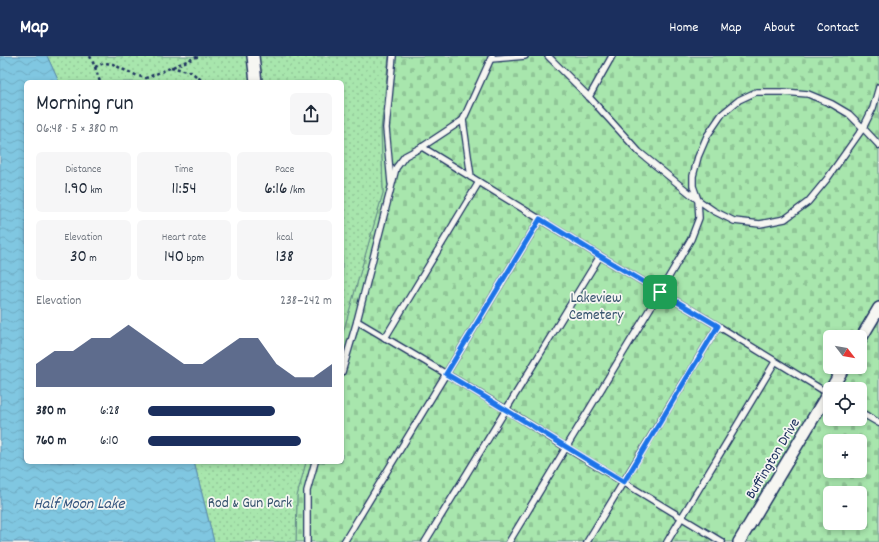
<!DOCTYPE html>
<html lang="en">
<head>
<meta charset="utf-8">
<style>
  :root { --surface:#fff; --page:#f6f6f7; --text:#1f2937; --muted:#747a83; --accent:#1b2f5e }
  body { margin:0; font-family:Dekko,sans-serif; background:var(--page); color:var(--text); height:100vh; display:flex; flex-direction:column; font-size:15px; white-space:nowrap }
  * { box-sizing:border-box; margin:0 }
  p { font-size:13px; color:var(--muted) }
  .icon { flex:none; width:22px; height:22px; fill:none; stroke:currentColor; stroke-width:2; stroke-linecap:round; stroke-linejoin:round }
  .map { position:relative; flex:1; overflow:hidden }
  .sheet { position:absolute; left:24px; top:24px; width:320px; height:384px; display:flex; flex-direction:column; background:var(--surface); border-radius:6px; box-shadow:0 2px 6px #0003 }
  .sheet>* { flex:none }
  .needle { width:26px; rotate:121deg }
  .tools { position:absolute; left:823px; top:274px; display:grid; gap:8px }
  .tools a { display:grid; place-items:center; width:44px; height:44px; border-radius:6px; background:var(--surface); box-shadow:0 2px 6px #0003; font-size:20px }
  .pin { position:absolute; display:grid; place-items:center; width:34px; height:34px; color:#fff; margin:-17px; border-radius:8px; box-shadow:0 2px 6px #0006 }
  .round { display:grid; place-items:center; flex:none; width:42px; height:42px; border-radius:6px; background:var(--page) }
  .head { display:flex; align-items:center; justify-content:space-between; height:68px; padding:0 12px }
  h1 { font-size:22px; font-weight:600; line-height:30px }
  .stats { display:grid; grid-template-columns:repeat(3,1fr); gap:6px; height:68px; padding:4px 12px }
  .stats div { display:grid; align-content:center; border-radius:6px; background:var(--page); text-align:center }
  .stats b { font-size:17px; font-weight:600 }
  .stats small { font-size:11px; font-weight:400 }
  .stats p { font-size:11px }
  .chart { height:112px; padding:8px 12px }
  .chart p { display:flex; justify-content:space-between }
  .chart svg { width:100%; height:72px; margin-top:4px; fill:var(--accent); opacity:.7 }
  ul { padding:0 12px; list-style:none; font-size:13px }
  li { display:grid; grid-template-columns:64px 48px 1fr; align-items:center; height:30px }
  li i { height:10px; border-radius:5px; background:var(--accent) }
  header { display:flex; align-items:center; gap:24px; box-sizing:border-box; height:56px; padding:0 20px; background:var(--accent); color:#fff }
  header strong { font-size:19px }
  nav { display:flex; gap:22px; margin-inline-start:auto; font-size:14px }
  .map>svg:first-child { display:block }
</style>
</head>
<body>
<header>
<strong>Map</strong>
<nav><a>Home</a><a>Map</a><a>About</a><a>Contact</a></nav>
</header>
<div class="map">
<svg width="879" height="486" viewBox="0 0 879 486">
  <defs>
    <pattern id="cemetery-stones" width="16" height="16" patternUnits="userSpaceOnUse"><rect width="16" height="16" fill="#a8e6ad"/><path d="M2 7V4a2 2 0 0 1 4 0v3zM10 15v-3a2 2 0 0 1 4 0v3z" fill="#90c697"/></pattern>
    <pattern id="park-dots" width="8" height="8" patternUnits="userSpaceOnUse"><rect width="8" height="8" fill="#a8e6ad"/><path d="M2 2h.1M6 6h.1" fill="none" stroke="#90c697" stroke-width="1.8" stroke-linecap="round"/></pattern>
    <pattern id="water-waves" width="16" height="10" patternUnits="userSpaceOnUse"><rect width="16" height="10" fill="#80c7e1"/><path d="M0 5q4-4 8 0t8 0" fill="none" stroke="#6eabc3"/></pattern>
  </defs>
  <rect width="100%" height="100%" fill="#f6f6f2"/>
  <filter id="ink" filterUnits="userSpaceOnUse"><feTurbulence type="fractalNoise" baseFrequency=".025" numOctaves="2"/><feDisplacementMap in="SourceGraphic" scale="8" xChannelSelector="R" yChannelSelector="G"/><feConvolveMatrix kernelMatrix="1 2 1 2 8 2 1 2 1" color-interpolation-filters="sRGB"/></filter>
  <g filter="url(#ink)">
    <path fill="url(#cemetery-stones)" stroke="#628a86" fill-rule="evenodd" d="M389,0H879V486H296L297,440L306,406H342V280L383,137L381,73ZM830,281H860V311H830ZM830,333H860V363H830ZM830,385H860V415H830ZM830,437H860V467H830Z"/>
    <g fill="url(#park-dots)" stroke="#628a86">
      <polygon points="47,0 389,0 381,73 383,137 342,280 342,26 59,26"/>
      <polygon points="194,406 306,406 297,440 296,486 214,486"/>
    </g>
    <polygon fill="url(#water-waves)" stroke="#588aad" points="0,0 47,0 59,26 26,26 26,406 194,406 214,486 0,486"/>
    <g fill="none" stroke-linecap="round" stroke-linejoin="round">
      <g stroke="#1b2f5e" stroke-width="8">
        <g id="service">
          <polyline points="548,0 589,41 639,96 698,144 714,155 734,165 760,168 785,163 808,146 827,123 863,72 873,52 879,31"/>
          <polyline points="491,3 525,0"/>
          <polyline points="589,41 612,0"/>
          <polyline points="463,64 471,121"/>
          <polyline points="422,91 600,200 718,270 829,338"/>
          <polyline points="391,127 386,72 393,0"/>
          <polyline points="357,265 507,354 567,392 722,486"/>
          <polyline points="385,282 479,126"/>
          <polyline points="342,316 357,265 396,112 405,100 422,91 463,64 492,0"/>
          <polyline points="860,356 879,367"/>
          <polyline points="307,486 307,435 315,406"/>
          <polyline points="344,486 540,163"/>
          <polyline points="425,486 600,200"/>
          <polyline points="509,486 660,236 691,183 699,162 698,144 693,130 693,120 698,101 707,80 722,58 739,44 756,36 784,36 808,38 832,48 849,58 863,72 879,89"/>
          <polyline points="587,486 718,270"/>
          <polyline points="667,486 775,306"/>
        </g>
      </g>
      <g stroke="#1b2f5e" stroke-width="14">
        <g id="minor">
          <polyline points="253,0 256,26"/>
          <polyline points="860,284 879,252"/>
          <polyline points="831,333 844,311"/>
          <polyline points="739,486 830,334"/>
        </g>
      </g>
      <g stroke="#1b2f5e" stroke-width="2.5" stroke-dasharray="3 3" stroke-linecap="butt">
        <polyline points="90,0 95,11 104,7 113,8 122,13 138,20 146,22 199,0"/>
        <polyline points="95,11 100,26"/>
        <polyline points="171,11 191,16 204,26"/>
      </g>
      <use href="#service" stroke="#f6f6f2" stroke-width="5.5"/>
      <use href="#minor" stroke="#f6f6f2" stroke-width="11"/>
    </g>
  </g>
  <g fill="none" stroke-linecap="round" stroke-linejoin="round" filter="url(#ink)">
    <g stroke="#fff" stroke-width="8">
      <path id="route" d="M540,163L600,200L718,270L624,426C564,390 506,353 446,318Z"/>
    </g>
    <use href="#route" stroke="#1a73e8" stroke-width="5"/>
  </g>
  <g text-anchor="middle" stroke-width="3.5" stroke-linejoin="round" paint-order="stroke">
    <g font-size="15" fill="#37546e" stroke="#f6f6f2">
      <text x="596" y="246">Lakeview<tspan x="596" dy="17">Cemetery</tspan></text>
      <text x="250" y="451">Rod &amp; Gun Park</text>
    </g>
    <g font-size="15" fill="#1b2f5e" stroke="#f6f6f2">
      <text transform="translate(772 402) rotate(-59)" y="5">Buffington Drive</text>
    </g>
    <g font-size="16" font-style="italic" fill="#34557f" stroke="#f6f6f2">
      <text x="79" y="452">Half Moon Lake</text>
    </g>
  </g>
</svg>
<div class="tools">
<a><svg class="needle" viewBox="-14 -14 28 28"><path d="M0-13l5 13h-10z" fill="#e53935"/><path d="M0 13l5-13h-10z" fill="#747a83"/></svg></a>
<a><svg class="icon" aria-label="locate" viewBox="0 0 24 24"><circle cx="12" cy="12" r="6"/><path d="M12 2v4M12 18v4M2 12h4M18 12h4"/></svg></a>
<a>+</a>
<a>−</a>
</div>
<div class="pin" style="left:660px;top:236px;background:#1e9e55"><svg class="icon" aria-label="arrive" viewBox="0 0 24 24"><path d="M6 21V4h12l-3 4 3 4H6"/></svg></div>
<section class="sheet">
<div class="head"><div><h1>Morning run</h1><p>06:48 · 5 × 380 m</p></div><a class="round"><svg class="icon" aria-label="share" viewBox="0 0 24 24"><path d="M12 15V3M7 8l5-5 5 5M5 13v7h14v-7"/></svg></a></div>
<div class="stats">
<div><p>Distance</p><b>1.90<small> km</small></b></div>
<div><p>Time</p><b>11:54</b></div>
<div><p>Pace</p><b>6:16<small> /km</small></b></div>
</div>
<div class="stats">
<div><p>Elevation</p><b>30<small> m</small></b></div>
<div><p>Heart rate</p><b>140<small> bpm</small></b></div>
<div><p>kcal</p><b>138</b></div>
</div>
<div class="chart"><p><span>Elevation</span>238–242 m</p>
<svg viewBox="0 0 160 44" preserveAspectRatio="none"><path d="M0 44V30L10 22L20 22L30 14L40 14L50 6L60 14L70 22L80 30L90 30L100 22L110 14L120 14L130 30L140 38L150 38L160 30V44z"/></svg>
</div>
<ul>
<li><b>380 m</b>6:28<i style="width:69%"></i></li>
<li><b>760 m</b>6:10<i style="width:83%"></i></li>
</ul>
</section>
</div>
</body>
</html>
